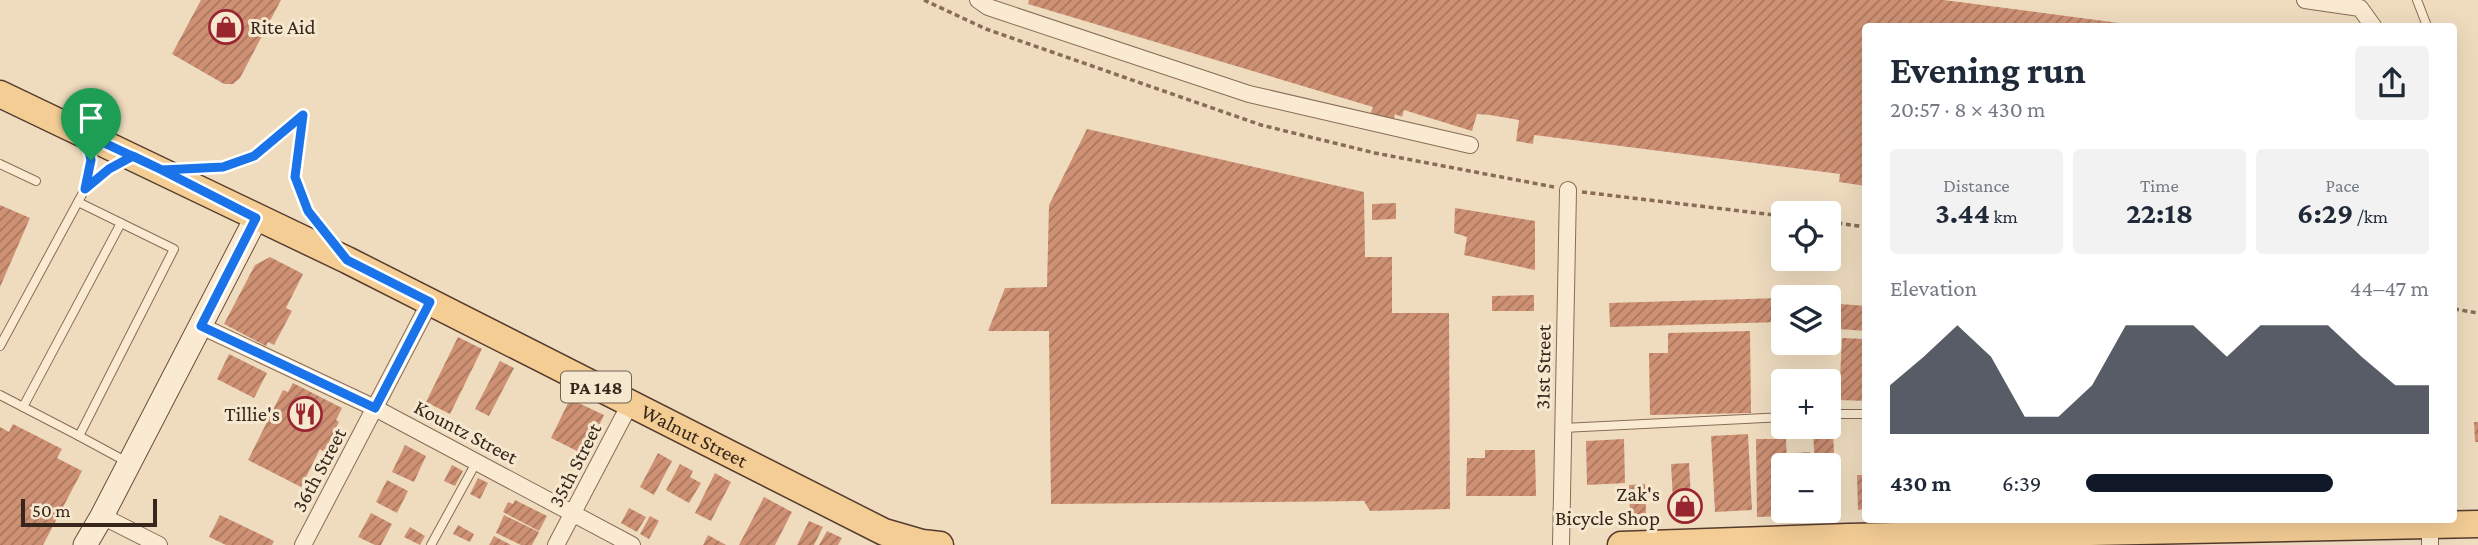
<!DOCTYPE html>
<html lang="en">
<head>
<meta charset="utf-8">
<style>
  :root { --surface:#fff; --page:#f2f2f3; --text:#1f2937; --muted:#747a83; --accent:#111827 }
  body { margin:0; font-family:"Crimson Pro",serif; background:var(--page); color:var(--text); height:100vh; display:flex; flex-direction:column; font-size:26px; white-space:nowrap }
  * { box-sizing:border-box; margin:0 }
  p { font-size:23px; color:var(--muted) }
  .icon { flex:none; width:38px; height:38px; fill:none; stroke:currentColor; stroke-width:2; stroke-linecap:round; stroke-linejoin:round }
  .map { position:relative; flex:1; overflow:hidden }
  .drawer { position:absolute; left:1862px; top:23px; width:595px; height:500px; display:flex; flex-direction:column; background:var(--surface); border-radius:7px; box-shadow:0 7px 28px #0002 }
  .drawer>* { flex:none }
  .fabs { position:absolute; left:1771px; top:201px; display:grid; gap:14px }
  .fabs a { display:grid; place-items:center; width:70px; height:70px; border-radius:7px; background:var(--surface); box-shadow:0 7px 28px #0002; font-size:35px }
  .scale { position:absolute; left:21px; bottom:18px; width:136px; box-sizing:border-box; padding-left:7px; border:4px solid #37261c; border-top:0; font-size:19px; line-height:24px; white-space:nowrap; color:#37261c; -webkit-text-stroke:5px #f6e7cf; paint-order:stroke }
  .pin { position:absolute; display:grid; place-items:center; width:60px; height:60px; color:#fff; margin:-72px -30px; border-radius:50% 50% 50% 0; rotate:-45deg; box-shadow:0 0 7px #0007 }
  .pin .icon { rotate:45deg }
  .round { display:grid; place-items:center; flex:none; width:74px; height:74px; border-radius:7px; background:var(--page) }
  .summary { display:flex; align-items:center; justify-content:space-between; height:119px; padding:0 28px }
  h1 { font-size:38px; font-weight:700; line-height:52px }
  .stats { display:grid; grid-template-columns:repeat(3,1fr); gap:10px; height:119px; padding:7px 28px }
  .stats div { display:grid; align-content:center; border-radius:7px; background:var(--page); text-align:center }
  .stats b { font-size:30px; font-weight:700 }
  .stats small { font-size:19px; font-weight:400 }
  .stats p { font-size:19px }
  .chart { height:196px; padding:14px 28px }
  .chart p { display:flex; justify-content:space-between }
  .chart svg { width:100%; height:126px; margin-top:7px; fill:var(--accent); opacity:.7 }
  ul { padding:0 28px; list-style:none; font-size:23px }
  li { display:grid; grid-template-columns:112px 84px 1fr; align-items:center; height:52px }
  li i { height:18px; border-radius:9px; background:var(--accent) }
  .map>svg:first-child { display:block }
</style>
</head>
<body>
<div class="map">
<svg width="2478" height="545" viewBox="0 0 2478 545">
  <defs>
    <pattern id="building-hatch" width="6" height="6" patternUnits="userSpaceOnUse" patternTransform="scale(1.75)"><rect width="6" height="6" fill="#ce9174"/><path d="M-1 1l2-2M0 6l6-6M5 7l2-2" fill="none" stroke="#a8765e"/></pattern>
  </defs>
  <rect width="100%" height="100%" fill="#efdcbf"/>
  <g fill="url(#building-hatch)">
    <polygon points="201,0 281,0 240,78 233,84 224,84 172,54"/>
    <polygon points="1029,0 1944,0 2134,25 1866,26 1866,186 1839,182 1840,174 1534,135 1533,144 1516,141 1519,120 1490,115 1477,114 1472,131 1404,110 1402,117 1395,114 1393,122 1370,115 1373,107 1028,4"/>
    <polygon points="1087,129 1364,192 1365,257 1392,257 1392,313 1449,313 1450,509 1370,511 1364,501 1051,504 1049,331 988,331 1005,288 1047,287 1049,205"/>
    <polygon points="1396,203 1396,219 1372,220 1372,204"/>
    <polygon points="0,205 30,218 0,287"/>
    <polygon points="1455,208 1535,221 1535,270 1464,255 1467,237 1454,233"/>
    <polygon points="270,257 303,274 286,308 292,311 274,345 268,342 266,346 224,324 255,265"/>
    <polygon points="1534,295 1534,311 1492,311 1492,296"/>
    <polygon points="1829,296 1833,296 1833,320 1829,321"/>
    <polygon points="1783,298 1783,322 1610,327 1609,303"/>
    <polygon points="1840,304 1866,306 1866,331 1839,329"/>
    <polygon points="1750,331 1751,413 1650,415 1649,353 1668,353 1668,333"/>
    <polygon points="458,337 482,349 450,414 426,402"/>
    <polygon points="1842,338 1866,339 1866,401 1839,400"/>
    <polygon points="229,354 267,373 254,398 217,379"/>
    <polygon points="500,361 514,368 489,416 475,409"/>
    <polygon points="293,383 342,408 336,420 339,422 324,452 320,449 301,487 248,460 283,390 288,392"/>
    <polygon points="570,399 604,415 585,455 551,438"/>
    <polygon points="2474,422 2478,422 2478,442 2475,442"/>
    <polygon points="13,424 62,449 57,458 82,471 43,545 0,545 0,427 9,432"/>
    <polygon points="1833,432 1837,514 1818,515 1818,511 1829,511 1829,466 1815,466 1813,433"/>
    <polygon points="1748,434 1752,510 1715,512 1711,436"/>
    <polygon points="1624,439 1625,483 1587,485 1586,441"/>
    <polygon points="1756,439 1786,439 1787,466 1783,466 1783,511 1787,511 1788,516 1757,517"/>
    <polygon points="405,445 426,456 414,482 392,472"/>
    <polygon points="1485,450 1535,450 1536,496 1466,496 1467,458 1485,458"/>
    <polygon points="1810,452 1811,466 1795,466 1794,453"/>
    <polygon points="658,453 672,461 654,495 640,487"/>
    <polygon points="1689,463 1692,517 1674,518 1671,464"/>
    <polygon points="680,464 693,471 690,477 701,483 689,503 666,490"/>
    <polygon points="452,465 463,471 455,486 444,481"/>
    <polygon points="715,473 731,482 711,521 695,513"/>
    <polygon points="1857,475 1866,475 1866,509 1858,510"/>
    <polygon points="478,478 488,483 480,499 470,494"/>
    <polygon points="387,480 408,491 397,513 376,502"/>
    <polygon points="1645,484 1646,514 1630,514 1629,485"/>
    <polygon points="764,497 792,512 775,545 739,545"/>
    <polygon points="515,500 547,516 539,531 503,512 508,502 513,504"/>
    <polygon points="629,508 646,517 637,532 621,523"/>
    <polygon points="1798,511 1818,511 1818,513 1798,514"/>
    <polygon points="371,513 392,524 381,545 375,545 358,537"/>
    <polygon points="220,515 274,541 272,545 226,545 209,537"/>
    <polygon points="504,515 539,532 532,545 521,545 496,533"/>
    <polygon points="650,516 659,521 649,539 640,534"/>
    <polygon points="809,521 823,527 814,545 797,545"/>
    <polygon points="458,525 474,534 470,542 453,534"/>
    <polygon points="410,527 425,536 420,545 404,537"/>
    <polygon points="827,531 842,538 838,545 819,545"/>
    <polygon points="708,535 726,545 703,545"/>
    <polygon points="494,536 511,545 489,545"/>
  </g>
  <g fill="none" stroke-linecap="round" stroke-linejoin="round">
    <g stroke="#886c57" stroke-width="10">
      <g id="lane">
        <polyline points="2417,0 2427,26"/>
        <polyline points="303,115 295,177 308,211 334,244"/>
        <polyline points="0,164 36,181"/>
        <polyline points="179,169 223,168 254,156 303,115"/>
        <polyline points="85,189 109,169 125,160"/>
        <polyline points="78,202 174,249 79,436 127,462"/>
        <polyline points="0,346 85,189 91,160 86,141"/>
        <polyline points="0,395 79,436"/>
        <polyline points="23,407 121,223"/>
        <polyline points="1829,414 1866,414"/>
        <polyline points="1563,428 1783,417"/>
        <polyline points="431,545 477,461"/>
      </g>
    </g>
    <g stroke="#886c57" stroke-width="18">
      <g id="street">
        <polyline points="978,0 988,7 1249,94 1470,145"/>
        <polyline points="2305,0 2360,8 2373,26"/>
        <polyline points="201,326 375,408 632,545"/>
        <polyline points="102,516 159,545"/>
        <polyline points="303,545 430,302"/>
        <polyline points="556,545 630,404"/>
        <polyline points="1561,545 1568,190"/>
        <polyline points="2430,545 2430,525"/>
      </g>
    </g>
    <g stroke="#6a4d3a" stroke-width="25">
      <polyline id="secondary" points="85,545 102,516 256,218"/>
    </g>
    <g stroke="#553b2c" stroke-width="29">
      <g id="primary">
        <path id="s1" d="M0,94L347,260L884,532L922,543L940,545"/>
        <polyline points="1621,545 1848,537 2478,524"/>
      </g>
    </g>
    <g stroke="#886c57" stroke-width="3.5" stroke-dasharray="5 3.5" stroke-linecap="butt">
      <polyline points="924,0 986,29 1261,125 1375,153 1554,187"/>
      <polyline points="1582,192 1783,216"/>
      <polyline points="1829,222 1866,227"/>
      <polyline points="2454,309 2478,313"/>
    </g>
    <use href="#lane" stroke="#faead2" stroke-width="8"/>
    <use href="#street" stroke="#faead2" stroke-width="16"/>
    <use href="#secondary" stroke="#faead2" stroke-width="23"/>
    <use href="#primary" stroke="#f4cd95" stroke-width="26"/>
  </g>
  <g fill="none" stroke-linecap="round" stroke-linejoin="round">
    <g stroke="#fff" stroke-width="14">
      <polyline id="route" points="91,160 85,134 162,170 256,218 201,326 375,408 430,302 347,260 308,211 295,177 303,115 254,156 223,167 162,170 133,156 109,169 85,189 91,160"/>
    </g>
    <use href="#route" stroke="#1a73e8" stroke-width="9"/>
  </g>
  <defs>
    <g id="shop-ring" transform="scale(1.75)"><circle r="9.5" fill="#f6e7cf" stroke="#992531" stroke-width="1.5"/><path d="M-5-2.5h2.3a2.7 3.5 0 0 1 5.4 0H5L5.5 6h-11ZM-1.5-2.5h3a1.5 2.3 0 0 0-3 0Z" fill="#992531"/></g>
    <g id="restaurant-ring" transform="scale(1.75)"><circle r="9.5" fill="#f6e7cf" stroke="#992531" stroke-width="1.5"/><path d="M-5-6h1v4h1v-4h1v4h1v-4h1v5L-1.5 .5V6h-2V.5L-5-1ZM5-6V6H3V1.5H1.5Q1.5-4 5-6Z" fill="#992531"/></g>
  </defs>
  <g fill-rule="evenodd">
    <use href="#shop-ring" x="226" y="27"/>
    <use href="#restaurant-ring" x="305" y="414"/>
    <use href="#shop-ring" x="1685" y="506"/>
  </g>
  <g text-anchor="middle" stroke-width="6" stroke-linejoin="round" paint-order="stroke">
    <rect fill="#f6e7cf" stroke="#706052" stroke-width="2" x="561" y="371.5" width="70" height="31" rx="5"/>
    <g font-size="19" font-weight="bold" fill="#37261c">
      <text x="596" y="394">PA 148</text>
    </g>
    <g font-size="21" fill="#37261c" stroke="#f6e7cf" text-anchor="end">
      <text x="250" y="34" text-anchor="start">Rite Aid</text>
      <text x="280" y="421">Tillie's</text>
      <text x="1660" y="501">Zak's<tspan x="1660" dy="24">Bicycle Shop</tspan></text>
    </g>
    <g font-size="21" fill="#37261c" stroke="#f6e7cf">
      <text transform="translate(1543 367) rotate(-89)" y="7">31st Street</text>
      <text transform="translate(466 432) rotate(28)" y="7">Kountz Street</text>
      <text dy="7" stroke="none"><textPath href="#s1" startOffset="774">Walnut Street</textPath></text>
      <text transform="translate(575 465) rotate(-63)" y="7">35th Street</text>
      <text transform="translate(319 470) rotate(-62)" y="7">36th Street</text>
    </g>
  </g>
</svg>
<div class="fabs">
<a><svg class="icon" aria-label="locate" viewBox="0 0 24 24"><circle cx="12" cy="12" r="6"/><path d="M12 2v4M12 18v4M2 12h4M18 12h4"/></svg></a>
<a><svg class="icon" aria-label="layers" viewBox="0 0 24 24"><path d="M12 4l9 5-9 5-9-5zM3 14l9 5 9-5"/></svg></a>
<a>+</a>
<a>−</a>
</div>
<div class="scale">50 m</div>
<div class="pin" style="left:91px;top:160px;background:#1e9e55"><svg class="icon" aria-label="arrive" viewBox="0 0 24 24"><path d="M6 21V4h12l-3 4 3 4H6"/></svg></div>
<section class="drawer">
<div class="summary"><div><h1>Evening run</h1><p>20:57 · 8 × 430 m</p></div><a class="round"><svg class="icon" aria-label="share" viewBox="0 0 24 24"><path d="M12 15V3M7 8l5-5 5 5M5 13v7h14v-7"/></svg></a></div>
<div class="stats">
<div><p>Distance</p><b>3.44<small> km</small></b></div>
<div><p>Time</p><b>22:18</b></div>
<div><p>Pace</p><b>6:29<small> /km</small></b></div>
</div>
<div class="chart"><p><span>Elevation</span>44–47 m</p>
<svg viewBox="0 0 160 44" preserveAspectRatio="none"><path d="M0 44V27L10 17L20 6L30 17L40 38L50 38L60 27L70 6L80 6L90 6L100 17L110 6L120 6L130 6L140 17L150 27L160 27V44z"/></svg>
</div>
<ul>
<li><b>430 m</b>6:39<i style="width:72%"></i></li>
</ul>
</section>
</div>
</body>
</html>
